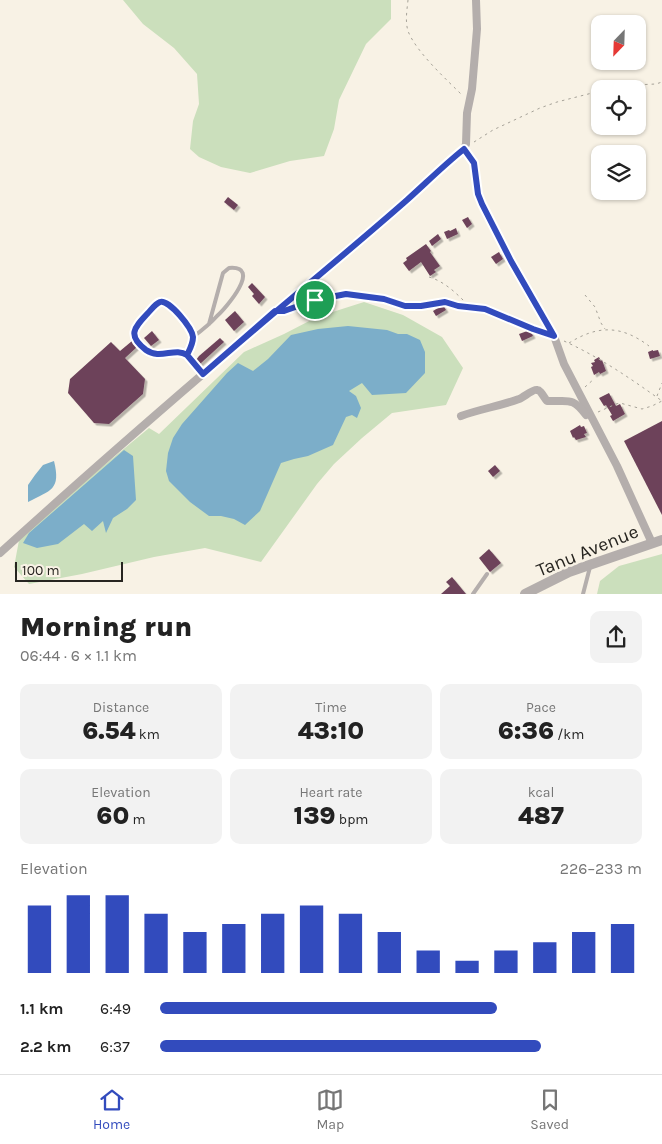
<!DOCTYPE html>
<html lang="en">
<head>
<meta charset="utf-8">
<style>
  :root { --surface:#fff; --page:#f2f2f2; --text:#222; --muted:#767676; --line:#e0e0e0; --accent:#324bbd }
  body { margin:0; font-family:Karla,sans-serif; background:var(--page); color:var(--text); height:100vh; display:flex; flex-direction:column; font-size:19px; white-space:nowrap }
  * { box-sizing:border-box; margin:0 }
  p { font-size:16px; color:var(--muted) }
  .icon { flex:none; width:28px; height:28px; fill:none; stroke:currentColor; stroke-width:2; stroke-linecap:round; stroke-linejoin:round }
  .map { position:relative; height:594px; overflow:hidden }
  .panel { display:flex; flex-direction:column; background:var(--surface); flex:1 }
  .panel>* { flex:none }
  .needle { width:32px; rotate:203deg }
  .buttons { position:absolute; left:591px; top:15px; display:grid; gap:10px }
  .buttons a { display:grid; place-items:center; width:55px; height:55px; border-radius:10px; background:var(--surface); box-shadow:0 1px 4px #0004; font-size:25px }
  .scale { position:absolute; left:15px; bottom:12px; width:108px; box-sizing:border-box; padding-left:5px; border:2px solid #272520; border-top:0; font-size:14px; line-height:18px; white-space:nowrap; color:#272520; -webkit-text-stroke:4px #f8f2e5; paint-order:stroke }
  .pin { position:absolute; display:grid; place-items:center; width:42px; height:42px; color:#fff; margin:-21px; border:2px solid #fff; border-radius:50%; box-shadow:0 1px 5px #0007 }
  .round { display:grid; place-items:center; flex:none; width:52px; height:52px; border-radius:10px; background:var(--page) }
  .headline { display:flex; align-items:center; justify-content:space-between; height:85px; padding:0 20px }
  h1 { font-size:28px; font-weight:800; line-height:38px }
  .stats { display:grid; grid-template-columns:repeat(3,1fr); gap:8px; height:85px; padding:5px 20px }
  .stats div { display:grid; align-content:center; border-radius:10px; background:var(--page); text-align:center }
  .stats b { font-size:25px; font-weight:800 }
  .stats small { font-size:14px; font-weight:400 }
  .stats p { font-size:14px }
  .chart { height:140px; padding:10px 20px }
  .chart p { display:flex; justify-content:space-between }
  .chart svg { width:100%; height:90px; margin-top:5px; stroke:var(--accent); stroke-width:6 }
  ul { padding:0 20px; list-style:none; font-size:16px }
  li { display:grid; grid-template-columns:80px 60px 1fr; align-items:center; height:38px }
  li i { height:12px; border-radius:6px; background:var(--accent) }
  .menu { display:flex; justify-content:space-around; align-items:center; height:70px; border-top:1px solid var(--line); background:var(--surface); font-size:14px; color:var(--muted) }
  .menu a { display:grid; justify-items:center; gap:2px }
  .menu .selected { color:var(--accent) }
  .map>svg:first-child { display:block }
</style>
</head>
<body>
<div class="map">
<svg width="662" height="594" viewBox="0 0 662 594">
  <defs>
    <filter id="shadow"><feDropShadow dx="2.5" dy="2.5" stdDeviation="0" flood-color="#0004"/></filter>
  </defs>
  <rect width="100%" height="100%" fill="#f8f2e5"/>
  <g fill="#cbdfbc">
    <polygon points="123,0 391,0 391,19 366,44 339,100 334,129 324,156 290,161 250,173 221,167 199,157 190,149 193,121 199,104 197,74 174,48 143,24"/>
    <polygon points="364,302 403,315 442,337 463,368 446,405 392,413 362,438 334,464 317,484 261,562 205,548 154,557 82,574 29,584 14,567 20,535 149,428 159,434 244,352 284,334 317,317"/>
    <polygon points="662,554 662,594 597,594 600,581 619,566"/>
  </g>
  <g fill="#7caec9">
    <polygon points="348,326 387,330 398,334 407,334 420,340 425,352 425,373 406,393 372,395 362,383 349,391 356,396 361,408 357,418 352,415 346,417 333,445 308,456 294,459 281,463 260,511 245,525 234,519 221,516 209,516 190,502 169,481 166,471 168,453 173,438 182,424 227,373 238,363 253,371 268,359 291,335 318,329"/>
    <polygon points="124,450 133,456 136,500 127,509 113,518 106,533 103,521 92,531 84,524 58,544 37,548 23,543 29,533"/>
    <path d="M54,461C61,490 51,490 28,502V485L35,475L43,465Z"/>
  </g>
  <g fill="#6d435a" filter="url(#shadow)">
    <polygon points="228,197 238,205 234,210 224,202"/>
    <polygon points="468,217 472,224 467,228 462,220"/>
    <polygon points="456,228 458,234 447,239 444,232 449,230 450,231"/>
    <polygon points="438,234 441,239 432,246 429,241"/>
    <polygon points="426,244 431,251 430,252 440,266 434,270 436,272 430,276 421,262 409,271 403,263 407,260 406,258"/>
    <polygon points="499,252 503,259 496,264 491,257"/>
    <polygon points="252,283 265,297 259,304 252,296 254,294 248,287"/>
    <polygon points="443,305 446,310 436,316 433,311"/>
    <polygon points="235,311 244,322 234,331 225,320"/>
    <polygon points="530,330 533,336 522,341 519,334"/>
    <polygon points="152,331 159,340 151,346 144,338"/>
    <polygon points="220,338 224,342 200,364 196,360 199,356"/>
    <polygon points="132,341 137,347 125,358 145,379 143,394 109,424 94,423 68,393 70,379 111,342 120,351"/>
    <polygon points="653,350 653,351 658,350 660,356 650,359 648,352"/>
    <polygon points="599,357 601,361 602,360 606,371 600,374 599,372 594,375 591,367 593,366 591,363 595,362 594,360"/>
    <polygon points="609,393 616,406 620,404 625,414 613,421 610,416 612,415 606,405 604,406 599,398"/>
    <polygon points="662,421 662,515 624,441"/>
    <polygon points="580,425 581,427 584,426 587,433 584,434 586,437 576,440 574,437 573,438 570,431"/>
    <polygon points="495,465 500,471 493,477 488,471"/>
    <polygon points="489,549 501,563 490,572 479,558"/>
    <polygon points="452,577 466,594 441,594 450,586 446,582"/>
  </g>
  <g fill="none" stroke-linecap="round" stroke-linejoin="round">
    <g stroke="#a6a298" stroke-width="1" stroke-dasharray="2.5 4" stroke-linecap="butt">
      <path d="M408,0C407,10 405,21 408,31C416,52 447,80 463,96"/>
      <polyline points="613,89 634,85 656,84 662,82"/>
      <polyline points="474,142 493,130 540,108 557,102 600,91"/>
      <path d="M429,277C446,282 458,295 470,307"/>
      <polyline points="585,295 595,307 601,323 605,329"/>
      <polyline points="292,307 317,299 346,294 384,299 400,305 411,306 421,306 443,302 458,306 485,309 544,333"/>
      <path d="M564,341C599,357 630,378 662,401"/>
      <path d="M569,343C598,325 621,325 649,346"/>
      <polyline points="585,387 594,379"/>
      <polyline points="657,396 662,383"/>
      <polyline points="598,412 616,404 620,403 642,409 652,406 662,401"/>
    </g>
    <g stroke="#b4aeac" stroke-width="4">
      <path d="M193,337C201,331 210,324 217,316C226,308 263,265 229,268L223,273L209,324"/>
      <path d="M187,355C191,348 194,343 192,335C191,327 172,303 163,302C161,302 160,303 159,303C153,308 134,326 134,333C134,337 137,340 139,343C144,348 149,353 156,354C166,356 178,349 187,355L203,374"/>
      <polyline points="473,594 487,574"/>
      <polyline points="583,594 590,567"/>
    </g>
    <g stroke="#b4aeac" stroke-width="8">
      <polyline points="464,149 474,163 478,194 482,204 511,261 554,336 564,364 617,466 652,543"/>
      <path d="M461,416C480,409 500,406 519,399C524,397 533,389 537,390C541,390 544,398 547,401C568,402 572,396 586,415"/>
      <path d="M0,553C132,433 269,317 405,202C425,184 444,166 464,149L466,144L467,113L472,89L477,29L476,0"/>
    </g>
    <polyline stroke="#b4aeac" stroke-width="10" points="525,594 569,572 662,540"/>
  </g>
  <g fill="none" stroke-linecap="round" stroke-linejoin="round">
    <g stroke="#fff" stroke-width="10">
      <path id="route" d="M315,300L284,311H275L203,374L187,355C175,347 160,360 146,350C126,335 135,327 148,313C151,310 155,304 160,302C169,299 192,328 193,337C193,344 190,349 187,355L203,374C270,315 340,259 407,200C426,183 444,165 464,149L474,163L478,194L482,204L511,261L554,336L533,329L485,309L458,306L445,302L421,306H405L384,299L346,294L315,300"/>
    </g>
    <use href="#route" stroke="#324bbd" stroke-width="6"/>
  </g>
  <g text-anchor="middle" stroke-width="5" stroke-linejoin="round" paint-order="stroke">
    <g font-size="19" fill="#272520" stroke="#f8f2e5">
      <text transform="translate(587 550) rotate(-22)" y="7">Tanu Avenue</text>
    </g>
  </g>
</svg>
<div class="buttons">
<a><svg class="needle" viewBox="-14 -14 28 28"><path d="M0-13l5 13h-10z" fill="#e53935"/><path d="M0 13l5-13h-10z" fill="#767676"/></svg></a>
<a><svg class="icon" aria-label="locate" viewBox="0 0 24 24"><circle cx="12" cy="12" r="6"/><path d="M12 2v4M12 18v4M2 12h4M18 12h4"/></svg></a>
<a><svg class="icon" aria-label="layers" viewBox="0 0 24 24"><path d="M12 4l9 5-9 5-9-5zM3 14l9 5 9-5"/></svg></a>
</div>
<div class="scale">100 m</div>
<div class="pin" style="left:315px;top:300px;background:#1e9e55"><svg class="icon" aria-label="arrive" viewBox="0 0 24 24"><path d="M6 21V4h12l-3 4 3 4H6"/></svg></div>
</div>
<section class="panel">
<div class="headline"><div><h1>Morning run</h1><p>06:44 · 6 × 1.1 km</p></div><a class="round"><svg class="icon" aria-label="share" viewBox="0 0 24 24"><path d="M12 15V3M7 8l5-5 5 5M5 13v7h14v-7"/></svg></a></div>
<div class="stats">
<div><p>Distance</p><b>6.54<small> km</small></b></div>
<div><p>Time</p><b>43:10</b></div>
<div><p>Pace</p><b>6:36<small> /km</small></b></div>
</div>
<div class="stats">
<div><p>Elevation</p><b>60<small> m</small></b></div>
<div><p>Heart rate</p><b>139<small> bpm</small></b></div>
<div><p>kcal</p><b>487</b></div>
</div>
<div class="chart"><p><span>Elevation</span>226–233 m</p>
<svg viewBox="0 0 160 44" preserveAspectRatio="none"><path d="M5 44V11M15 44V6M25 44V6M35 44V15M45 44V24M55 44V20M65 44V15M75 44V11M85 44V15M95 44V24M105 44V33M115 44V38M125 44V33M135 44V29M145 44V24M155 44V20"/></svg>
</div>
<ul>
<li><b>1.1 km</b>6:49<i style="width:70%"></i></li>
<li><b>2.2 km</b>6:37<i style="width:79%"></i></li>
</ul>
</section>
<nav class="menu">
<a class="selected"><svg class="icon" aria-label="home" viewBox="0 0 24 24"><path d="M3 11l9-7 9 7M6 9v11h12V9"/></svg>Home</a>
<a><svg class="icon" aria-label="map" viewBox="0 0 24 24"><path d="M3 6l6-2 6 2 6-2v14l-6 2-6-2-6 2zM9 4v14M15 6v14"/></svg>Map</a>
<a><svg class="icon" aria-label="saved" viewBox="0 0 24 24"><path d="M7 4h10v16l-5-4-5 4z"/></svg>Saved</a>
</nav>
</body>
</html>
